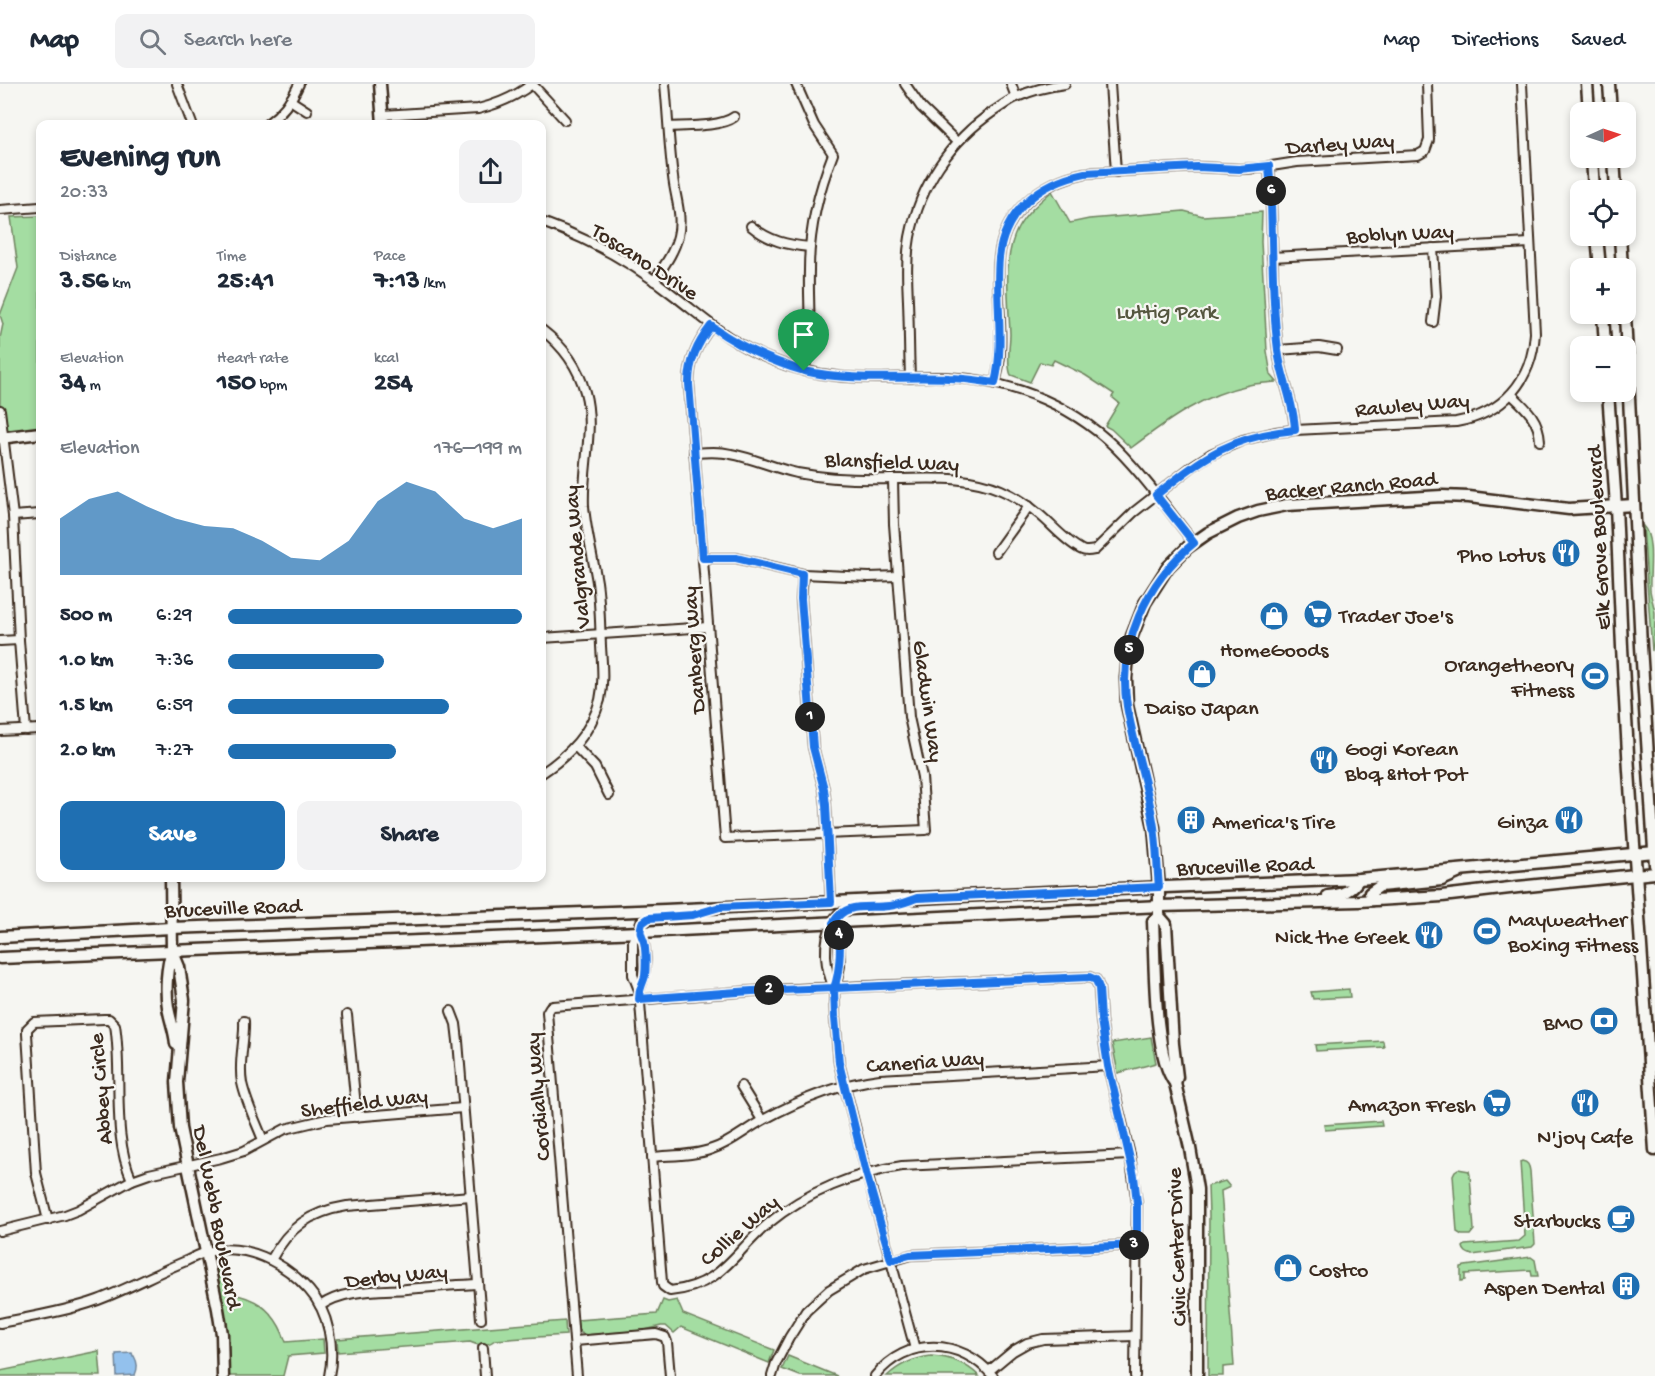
<!DOCTYPE html>
<html lang="en">
<head>
<meta charset="utf-8">
<style>
  :root { --surface:#fff; --page:#f2f2f3; --text:#1f2937; --muted:#747a83; --line:#e0e1e3; --accent:#1f6fb2 }
  body { margin:0; font-family:"Gochi Hand",sans-serif; background:var(--page); color:var(--text); height:100vh; display:flex; flex-direction:column; font-size:22px; white-space:nowrap }
  * { box-sizing:border-box; margin:0 }
  p { font-size:20px; color:var(--muted) }
  .icon { flex:none; width:33px; height:33px; fill:none; stroke:currentColor; stroke-width:2; stroke-linecap:round; stroke-linejoin:round }
  .map { position:relative; flex:1; overflow:hidden }
  .details { position:absolute; left:36px; top:36px; width:510px; height:762px; display:flex; flex-direction:column; background:var(--surface); border-radius:12px; box-shadow:0 3px 9px #0003 }
  .details>* { flex:none }
  .needle { width:39px; rotate:87deg }
  .buttons { position:absolute; left:1570px; top:18px; display:grid; gap:12px }
  .buttons a { display:grid; place-items:center; width:66px; height:66px; border-radius:12px; background:var(--surface); box-shadow:0 3px 9px #0003; font-size:30px }
  .pin { position:absolute; display:grid; place-items:center; width:51px; height:51px; color:#fff; margin:-62px -26px; border-radius:50% 50% 50% 0; rotate:-45deg; box-shadow:0 0 6px #0007 }
  .pin .icon { rotate:45deg }
  .km { position:absolute; width:30px; height:30px; margin:-15px; border-radius:50%; background:#222; color:#fff; font-size:16px; line-height:30px; text-align:center }
  .round { display:grid; place-items:center; flex:none; width:63px; height:63px; border-radius:12px; background:var(--page) }
  .head { display:flex; align-items:center; justify-content:space-between; height:102px; padding:0 24px }
  h1 { font-size:33px; font-weight:700; line-height:45px }
  .figures { display:grid; grid-template-columns:repeat(3,1fr); gap:9px; height:102px; padding:6px 24px }
  .figures div { display:grid; align-content:center }
  .figures b { font-size:26px; font-weight:700 }
  .figures small { font-size:16px; font-weight:400 }
  .figures p { font-size:16px }
  .chart { height:168px; padding:12px 24px }
  .chart p { display:flex; justify-content:space-between }
  .chart svg { width:100%; height:108px; margin-top:6px; fill:var(--accent); opacity:.7 }
  .action { display:flex; gap:12px; margin-top:auto; padding:12px 24px }
  .action a { flex:1; height:69px; border-radius:12px; background:var(--accent); color:#fff; font-size:24px; font-weight:700; line-height:69px; text-align:center }
  .action a+a { background:var(--page); color:var(--text) }
  ul { padding:0 24px; list-style:none; font-size:20px }
  li { display:grid; grid-template-columns:96px 72px 1fr; align-items:center; height:45px }
  li i { height:15px; border-radius:8px; background:var(--accent) }
  header { display:flex; align-items:center; gap:36px; box-sizing:border-box; height:84px; padding:0 30px; background:var(--surface); border-bottom:2px solid var(--line) }
  header strong { font-size:28px }
  nav { display:flex; gap:33px; margin-inline-start:auto; font-size:21px }
  .search { width:420px; height:54px; background:var(--page); display:flex; align-items:center; gap:15px; box-sizing:border-box; padding:0 21px; border-radius:12px; color:var(--muted); font-size:22px }
  .map>svg:first-child { display:block }
</style>
</head>
<body>
<header>
<strong>Map</strong>
<div class="search"><svg class="icon" aria-label="search" viewBox="0 0 24 24"><circle cx="10" cy="10" r="6"/><path d="M15 15l6 6"/></svg>Search here</div>
<nav><a>Map</a><a>Directions</a><a>Saved</a></nav>
</header>
<div class="map">
<svg width="1655" height="1292" viewBox="0 0 1655 1292">
  <rect width="100%" height="100%" fill="#f6f6f2"/>
  <filter id="ink" filterUnits="userSpaceOnUse"><feTurbulence type="fractalNoise" baseFrequency=".0167" numOctaves="2"/><feDisplacementMap in="SourceGraphic" scale="12" xChannelSelector="R" yChannelSelector="G"/><feConvolveMatrix kernelMatrix="1 2 1 2 8 2 1 2 1" color-interpolation-filters="sRGB"/></filter>
  <g filter="url(#ink)">
    <g fill="#a4dda2" stroke="#708460" stroke-width="1.5">
      <path d="M1052,107L1070,139L1089,135L1184,127L1203,132L1262,128L1261,158L1267,267L1271,291L1277,298C1268,299 1258,299 1249,301C1202,311 1168,336 1131,364L1111,345L1105,342L1119,319L1112,313L1114,310L1085,291L1054,276L1051,281L1040,278L1030,298L1011,291C1006,281 1010,261 1010,250C1009,217 1002,174 1018,144C1026,129 1040,118 1052,107Z"/>
      <polygon points="40,132 40,350 4,354 0,326 0,254 3,240 0,231 18,184 11,133"/>
      <path d="M1643,442C1655,454 1649,488 1650,506C1651,514 1654,521 1655,529C1655,542 1655,554 1652,567Z"/>
      <polygon points="1349,905 1350,913 1313,915 1311,908"/>
      <polygon points="1151,953 1156,979 1118,989 1112,959"/>
      <polygon points="1383,957 1384,963 1316,967 1315,961"/>
      <polygon points="1381,1037 1382,1042 1325,1046 1324,1041"/>
      <path d="M1522,1077C1528,1078 1529,1081 1530,1087L1535,1160L1532,1163L1472,1171C1467,1169 1464,1168 1463,1163L1465,1161L1519,1157L1525,1152L1520,1078Z"/>
      <polygon points="1458,1085 1469,1087 1470,1091 1474,1146 1470,1151 1462,1151 1457,1148 1453,1091 1455,1087"/>
      <polygon points="1225,1097 1230,1103 1221,1107 1234,1282 1223,1283 1223,1292 1208,1292 1209,1131 1208,1102"/>
      <path d="M222,1170L230,1210C259,1213 277,1231 286,1258L323,1255L324,1269L288,1272L283,1292H229L227,1247L216,1189L212,1178L216,1172Z"/>
      <polygon points="1531,1173 1535,1176 1538,1192 1532,1192 1531,1186 1465,1190 1465,1196 1461,1197 1461,1183 1465,1182"/>
      <polygon points="663,1216 668,1218 677,1216 683,1230 774,1266 769,1279 681,1243 674,1249 666,1242 661,1242 645,1246 587,1251 581,1249 578,1245 577,1236 657,1230"/>
      <path d="M565,1237L566,1251L495,1256C487,1262 478,1262 470,1258L338,1268L337,1255Z"/>
      <polygon points="99,1267 101,1292 0,1292 0,1287"/>
      <polygon points="788,1272 837,1292 800,1292 782,1285"/>
      <path d="M931,1272C950,1273 966,1279 979,1292H887C900,1280 914,1274 931,1272Z"/>
    </g>
    <path fill="#93c1ed" stroke="#70859a" stroke-width="1.5" d="M132,1269L133,1272H134C138,1279 138,1284 135,1291L117,1292L116,1270Z"/>
    <g fill="none" stroke-linecap="round" stroke-linejoin="round">
      <g stroke="#3b2a1e" stroke-width="12">
        <g id="minor">
          <polyline points="177,0 192,40"/>
          <polyline points="532,0 565,36"/>
          <path d="M796,0L814,41L833,70C818,108 809,146 809,186C808,222 813,252 804,287"/>
          <polyline points="905,0 921,23 957,58"/>
          <polyline points="1011,0 1016,13"/>
          <polyline points="1110,0 1116,88"/>
          <polyline points="290,16 307,27"/>
          <path d="M383,31L478,25C499,20 515,13 532,0"/>
          <path d="M267,40C281,30 292,16 299,0"/>
          <path d="M669,43C686,42 721,43 734,33"/>
          <path d="M1269,82C1274,144 1270,205 1278,266C1281,294 1294,317 1295,346"/>
          <polyline points="0,126 40,123"/>
          <path d="M542,138C590,155 636,181 676,213C707,237 732,260 770,275C825,299 877,294 935,293C1002,293 1068,317 1116,364C1145,393 1169,427 1194,459"/>
          <path d="M751,142C769,157 787,161 810,163"/>
          <polyline points="1272,173 1530,159"/>
          <path d="M654,197C663,183 674,169 678,152C683,131 675,113 673,93C669,62 668,31 665,0"/>
          <polyline points="1433,238 1436,212 1433,164"/>
          <path d="M711,242C697,260 689,277 689,300L725,754L926,746L922,693L909,633L894,440L893,395"/>
          <path d="M542,246C563,262 578,282 585,308C595,344 582,384 584,422C586,447 593,473 597,498C600,519 600,541 601,562C602,580 604,598 600,616C591,649 569,671 542,689"/>
          <polyline points="1278,266 1319,263 1337,266"/>
          <path d="M910,294C909,268 909,242 908,217C907,195 906,174 910,153C920,101 950,57 994,27C1001,23 1009,16 1017,13C1032,6 1050,2 1065,0"/>
          <path d="M995,299C998,288 1000,278 1000,267C1002,236 996,205 999,174C1004,127 1041,98 1085,89L1197,83L1239,85L1259,84L1297,78L1418,71L1425,67L1429,56L1427,0"/>
          <path d="M1511,310C1526,324 1539,335 1540,357"/>
          <polyline points="0,326 13,432 19,556 26,646"/>
          <path d="M694,369C707,368 719,367 731,370C753,374 774,384 797,389C829,395 860,396 893,395C930,395 966,391 1001,406C1015,412 1028,421 1040,431C1053,442 1066,458 1082,466C1086,468 1090,467 1095,466L1134,428L1194,381L1211,370L1243,356L1276,348L1295,346L1456,338C1503,330 1532,297 1535,249L1522,0"/>
          <polyline points="13,432 40,430"/>
          <polyline points="996,468 1029,422"/>
          <polyline points="703,474 736,474 803,490 869,493 898,492"/>
          <polyline points="803,490 801,515 813,663 824,705 826,721 831,818"/>
          <polyline points="542,554 708,543"/>
          <polyline points="0,557 19,556"/>
          <polyline points="0,647 40,645"/>
          <polyline points="575,662 595,683 609,711"/>
          <polyline points="833,839 839,849 840,882 837,896 834,904 835,934 839,979 865,1082 915,1265"/>
          <path d="M833,839C822,859 825,884 834,904"/>
          <path d="M639,906C647,888 648,866 640,848L633,856V891L639,906L662,1198L663,1202L670,1207C722,1202 733,1169 769,1139C806,1108 855,1089 902,1082L1130,1071"/>
          <polyline points="451,927 456,940 458,957 481,1235"/>
          <polyline points="347,931 357,1033"/>
          <path d="M244,937C245,958 238,978 242,999C246,1018 256,1038 263,1056"/>
          <polyline points="741,1002 762,1036"/>
          <path d="M652,1073C672,1071 693,1072 712,1065C731,1059 746,1045 763,1036C799,1016 839,1000 880,995L1108,982"/>
          <path d="M48,1136L36,1089L27,950V945L34,938L104,935H109L115,941C123,990 111,1051 132,1096"/>
          <polyline points="0,1147 65,1131 78,1126 132,1096 149,1090 221,1074 244,1067 285,1045 327,1035 463,1024"/>
          <path d="M271,1176C289,1143 310,1128 347,1122L471,1112"/>
          <path d="M320,1222C344,1205 379,1207 407,1205C431,1203 454,1201 478,1200"/>
          <path d="M0,1239C31,1233 68,1227 98,1216C128,1205 156,1189 186,1177C192,1174 200,1170 207,1168C245,1158 284,1178 309,1206C329,1228 335,1264 329,1292"/>
          <polyline points="575,1257 656,1250 665,1253 667,1258 670,1292"/>
          <polyline points="483,1264 485,1292"/>
          <polyline points="989,1287 1013,1267 1027,1259 1043,1255 1135,1252"/>
          <polyline points="577,1292 547,928 550,923 553,922 752,907 1089,893 1096,896 1099,904 1101,936 1108,982 1130,1071 1137,1119 1135,1292"/>
          <polyline points="772,1292 776,1279 789,1254 806,1227 829,1206 864,1185 911,1171 1137,1161"/>
          <path d="M875,1292C907,1252 961,1254 993,1292"/>
        </g>
      </g>
      <g stroke="#3b2a1e" stroke-width="15">
        <g id="tertiary">
          <polyline points="380,0 383,40"/>
          <polyline points="0,354 40,349"/>
          <polyline points="171,794 172,866 179,883 184,916 177,998 180,1044 218,1225 222,1250 223,1292"/>
          <path d="M1159,832L1153,837C1155,875 1153,971 1175,999L1190,1064L1197,1105V1292"/>
          <path d="M172,866C167,882 165,906 168,923C170,936 175,947 176,960"/>
          <polyline points="1175,999 1177,993 1173,960 1166,840 1159,832 1159,803 1154,743 1127,621 1126,594 1128,573 1132,552 1145,519 1168,483 1188,463 1208,449 1238,434 1258,427 1287,421 1442,412 1469,413 1569,425 1634,421"/>
        </g>
      </g>
      <g stroke="#3b2a1e" stroke-width="15">
        <g id="secondary">
          <polyline points="1587,0 1589,28"/>
          <polyline points="1609,0 1611,28"/>
          <polyline points="1592,74 1594,106"/>
          <polyline points="1614,74 1616,106"/>
          <polyline points="1597,152 1600,184"/>
          <polyline points="1620,152 1622,184"/>
          <polyline points="1603,230 1605,262"/>
          <polyline points="1625,230 1641,562 1655,781"/>
          <polyline points="1608,308 1616,422 1622,563 1629,687 1655,1066"/>
          <path d="M1328,812C1342,811 1351,807 1359,795"/>
          <polyline points="1372,816 1370,809 1380,802 1442,796 1458,789"/>
          <path d="M833,839C841,826 850,824 865,824"/>
          <polyline points="640,848 642,839 649,834 661,833"/>
          <polyline points="0,853 171,844 665,826 1070,807 1359,795 1655,768"/>
          <polyline points="0,874 640,848 1160,822 1359,817 1442,812 1518,803 1655,789"/>
        </g>
      </g>
      <use href="#minor" stroke="#f6f6f2" stroke-width="8"/>
      <use href="#tertiary" stroke="#f6f6f2" stroke-width="10"/>
      <use href="#secondary" stroke="#f6f6f2" stroke-width="10"/>
    </g>
  </g>
  <g fill="none" stroke-linecap="round" stroke-linejoin="round" filter="url(#ink)">
    <g stroke="#fff" stroke-width="12">
      <path id="route" d="M804,287C770,277 740,263 711,242C697,260 689,277 689,300L703,474H736L802,490L801,515L813,663L824,705L826,721L831,818L720,823L693,831L649,834L642,839C639,850 641,849 644,858C646,867 646,883 645,892C642,903 639,903 639,915L752,907L834,904L835,934L839,979L866,1089L891,1176L910,1171L1137,1161V1119L1134,1092L1108,982L1101,936L1099,904L1096,896L1089,893L834,904C839,891 842,861 838,848C837,845 835,842 833,839C846,817 867,825 889,822C899,821 908,817 917,814L1159,803C1157,783 1157,763 1154,743C1148,702 1134,663 1127,622C1117,561 1147,497 1194,459L1156,411C1205,372 1231,352 1295,346C1294,317 1281,294 1278,266C1270,205 1274,144 1269,82L1239,85L1197,83L1085,89C1040,98 1004,127 999,174C995,217 1005,256 995,299C980,297 964,294 949,294C899,292 854,298 804,287"/>
    </g>
    <use href="#route" stroke="#1a73e8" stroke-width="8"/>
  </g>
  <defs>
    <g id="restaurant-disc" transform="scale(1.5)"><circle r="9.5" fill="#1f6fb2" stroke="#f6f6f2"/><path d="M-5-6h1v4h1v-4h1v4h1v-4h1v5L-1.5 .5V6h-2V.5L-5-1ZM5-6V6H3V1.5H1.5Q1.5-4 5-6Z" fill="#fff"/></g>
    <g id="supermarket-disc" transform="scale(1.5)"><circle r="9.5" fill="#1f6fb2" stroke="#f6f6f2"/><path d="M-6-5.5h2.5l.6 2H6L4.5 2H-2.5L-4.4-4H-6ZM-1.5 3.2a1.3 1.3 0 1 0 .1 0ZM3 3.2a1.3 1.3 0 1 0 .1 0Z" fill="#fff"/></g>
    <g id="shop-disc" transform="scale(1.5)"><circle r="9.5" fill="#1f6fb2" stroke="#f6f6f2"/><path d="M-5-2.5h2.3a2.7 3.5 0 0 1 5.4 0H5L5.5 6h-11ZM-1.5-2.5h3a1.5 2.3 0 0 0-3 0Z" fill="#fff"/></g>
    <g id="stadium-disc" transform="scale(1.5)"><circle r="9.5" fill="#1f6fb2" stroke="#f6f6f2"/><path d="M0-5a6.5 5 0 1 0 0 10a6.5 5 0 1 0 0-10ZM-3.5-1.8h7v3.6h-7Z" fill="#fff"/></g>
    <g id="building-disc" transform="scale(1.5)"><circle r="9.5" fill="#1f6fb2" stroke="#f6f6f2"/><path d="M-4-6H4V6H1V3H-1V6H-4ZM-2.5-4.3h1.7v1.8h-1.7ZM.8-4.3h1.7v1.8H.8ZM-2.5-1h1.7V.8h-1.7ZM.8-1h1.7V.8H.8Z" fill="#fff"/></g>
    <g id="bank-disc" transform="scale(1.5)"><circle r="9.5" fill="#1f6fb2" stroke="#f6f6f2"/><path d="M-6-4H6V4H-6ZM0-2.3a2.3 2.3 0 1 0 0 4.6a2.3 2.3 0 1 0 0-4.6Z" fill="#fff"/></g>
    <g id="cafe-disc" transform="scale(1.5)"><circle r="9.5" fill="#1f6fb2" stroke="#f6f6f2"/><path d="M-5.5-4.5H6V0H3Q3 3.5 0 3.5H-2.5Q-5.5 3.5-5.5 0ZM3-3.2v2h1.7v-2ZM-6 4.5H4V6H-6Z" fill="#fff"/></g>
  </defs>
  <g fill-rule="evenodd">
    <use href="#restaurant-disc" x="1566" y="469"/>
    <use href="#supermarket-disc" x="1318" y="530"/>
    <use href="#shop-disc" x="1274" y="532"/>
    <use href="#shop-disc" x="1202" y="590"/>
    <use href="#stadium-disc" x="1595" y="592"/>
    <use href="#restaurant-disc" x="1324" y="676"/>
    <use href="#building-disc" x="1191" y="736"/>
    <use href="#restaurant-disc" x="1569" y="736"/>
    <use href="#stadium-disc" x="1487" y="847"/>
    <use href="#restaurant-disc" x="1429" y="851"/>
    <use href="#bank-disc" x="1604" y="937"/>
    <use href="#supermarket-disc" x="1497" y="1019"/>
    <use href="#restaurant-disc" x="1585" y="1019"/>
    <use href="#cafe-disc" x="1621" y="1135"/>
    <use href="#shop-disc" x="1288" y="1184"/>
    <use href="#building-disc" x="1626" y="1202"/>
  </g>
  <g text-anchor="middle" stroke-width="4.5" stroke-linejoin="round" paint-order="stroke">
    <g font-size="22" fill="#3b2a1e" stroke="#f6f6f2">
      <text transform="translate(1340 58) rotate(-4)" y="8">Darley Way</text>
      <text transform="translate(1400 148) rotate(-3)" y="8">Boblyn Way</text>
      <text transform="translate(646 176) rotate(33)" y="8">Toscano Drive</text>
      <text transform="translate(1412 319) rotate(-5)" y="8">Rawley Way</text>
      <text transform="translate(892 376) rotate(2)" y="8">Blansfield Way</text>
      <text transform="translate(1351 400) rotate(-5)" y="8">Backer Ranch Road</text>
      <text transform="translate(1597 454) rotate(-93)" y="8">Elk Grove Boulevard</text>
      <text transform="translate(575 473) rotate(-95)" y="8">Valgrande Way</text>
      <text transform="translate(692 566) rotate(-94)" y="8">Danberg Way</text>
      <text transform="translate(930 617) rotate(82)" y="8">Gladwin Way</text>
      <text transform="translate(1245 780) rotate(-2)" y="8">Bruceville Road</text>
      <text transform="translate(233 822) rotate(-2)" y="8">Bruceville Road</text>
      <text transform="translate(925 976) rotate(-4)" y="8">Caneria Way</text>
      <text transform="translate(99 1005) rotate(-95)" y="8">Abbey Circle</text>
      <text transform="translate(536 1013) rotate(-95)" y="8">Cordially Way</text>
      <text transform="translate(364 1017) rotate(-7)" y="8">Sheffield Way</text>
      <text transform="translate(219 1133) rotate(79)" y="8">Del Webb Boulevard</text>
      <text transform="translate(738 1145) rotate(-41)" y="8">Collie Way</text>
      <text transform="translate(1175 1163) rotate(-92)" y="8">Civic Center Drive</text>
      <text transform="translate(396 1190) rotate(-6)" y="8">Derby Way</text>
    </g>
    <g font-size="22" fill="#55573f" stroke="#f6f6f2">
      <text x="1167" y="234">Luttig Park</text>
    </g>
    <g font-size="22" fill="#3b2a1e" stroke="#f6f6f2" text-anchor="end">
      <text x="1545" y="477">Pho Lotus</text>
      <text x="1339" y="538" text-anchor="start">Trader Joe's</text>
      <text x="1274" y="572" text-anchor="middle">HomeGoods</text>
      <text x="1574" y="587">Orangetheory<tspan x="1574" dy="25">Fitness</tspan></text>
      <text x="1202" y="630" text-anchor="middle">Daiso Japan</text>
      <text x="1345" y="671" text-anchor="start">Gogi Korean<tspan x="1345" dy="25">Bbq &amp;Hot Pot</tspan></text>
      <text x="1212" y="744" text-anchor="start">America's Tire</text>
      <text x="1548" y="744">Ginza</text>
      <text x="1508" y="842" text-anchor="start">Mayweather<tspan x="1508" dy="25">Boxing Fitness</tspan></text>
      <text x="1408" y="859">Nick the Greek</text>
      <text x="1583" y="945">BMO</text>
      <text x="1476" y="1027">Amazon Fresh</text>
      <text x="1585" y="1059" text-anchor="middle">N'joy Cafe</text>
      <text x="1600" y="1143">Starbucks</text>
      <text x="1309" y="1192" text-anchor="start">Costco</text>
      <text x="1605" y="1210">Aspen Dental</text>
    </g>
  </g>
</svg>
<div class="buttons">
<a><svg class="needle" viewBox="-14 -14 28 28"><path d="M0-13l5 13h-10z" fill="#e53935"/><path d="M0 13l5-13h-10z" fill="#747a83"/></svg></a>
<a><svg class="icon" aria-label="locate" viewBox="0 0 24 24"><circle cx="12" cy="12" r="6"/><path d="M12 2v4M12 18v4M2 12h4M18 12h4"/></svg></a>
<a>+</a>
<a>−</a>
</div>
<div class="pin" style="left:804px;top:287px;background:#1e9e55"><svg class="icon" aria-label="arrive" viewBox="0 0 24 24"><path d="M6 21V4h12l-3 4 3 4H6"/></svg></div>
<b class="km" style="left:810px;top:633px">1</b>
<b class="km" style="left:769px;top:906px">2</b>
<b class="km" style="left:1134px;top:1161px">3</b>
<b class="km" style="left:839px;top:851px">4</b>
<b class="km" style="left:1129px;top:566px">5</b>
<b class="km" style="left:1271px;top:107px">6</b>
<section class="details">
<div class="head"><div><h1>Evening run</h1><p>20:33</p></div><a class="round"><svg class="icon" aria-label="share" viewBox="0 0 24 24"><path d="M12 15V3M7 8l5-5 5 5M5 13v7h14v-7"/></svg></a></div>
<div class="figures">
<div><p>Distance</p><b>3.56<small> km</small></b></div>
<div><p>Time</p><b>25:41</b></div>
<div><p>Pace</p><b>7:13<small> /km</small></b></div>
</div>
<div class="figures">
<div><p>Elevation</p><b>34<small> m</small></b></div>
<div><p>Heart rate</p><b>150<small> bpm</small></b></div>
<div><p>kcal</p><b>254</b></div>
</div>
<div class="chart"><p><span>Elevation</span>176–199 m</p>
<svg viewBox="0 0 160 44" preserveAspectRatio="none"><path d="M0 44V21L10 13L20 10L30 16L40 21L50 24L60 25L70 30L80 37L90 38L100 30L110 14L120 6L130 10L140 21L150 25L160 21V44z"/></svg>
</div>
<ul>
<li><b>500 m</b>6:29<i style="width:100%"></i></li>
<li><b>1.0 km</b>7:36<i style="width:53%"></i></li>
<li><b>1.5 km</b>6:59<i style="width:75%"></i></li>
<li><b>2.0 km</b>7:27<i style="width:57%"></i></li>
</ul>
<div class="action"><a>Save</a><a>Share</a></div>
</section>
</div>
</body>
</html>
